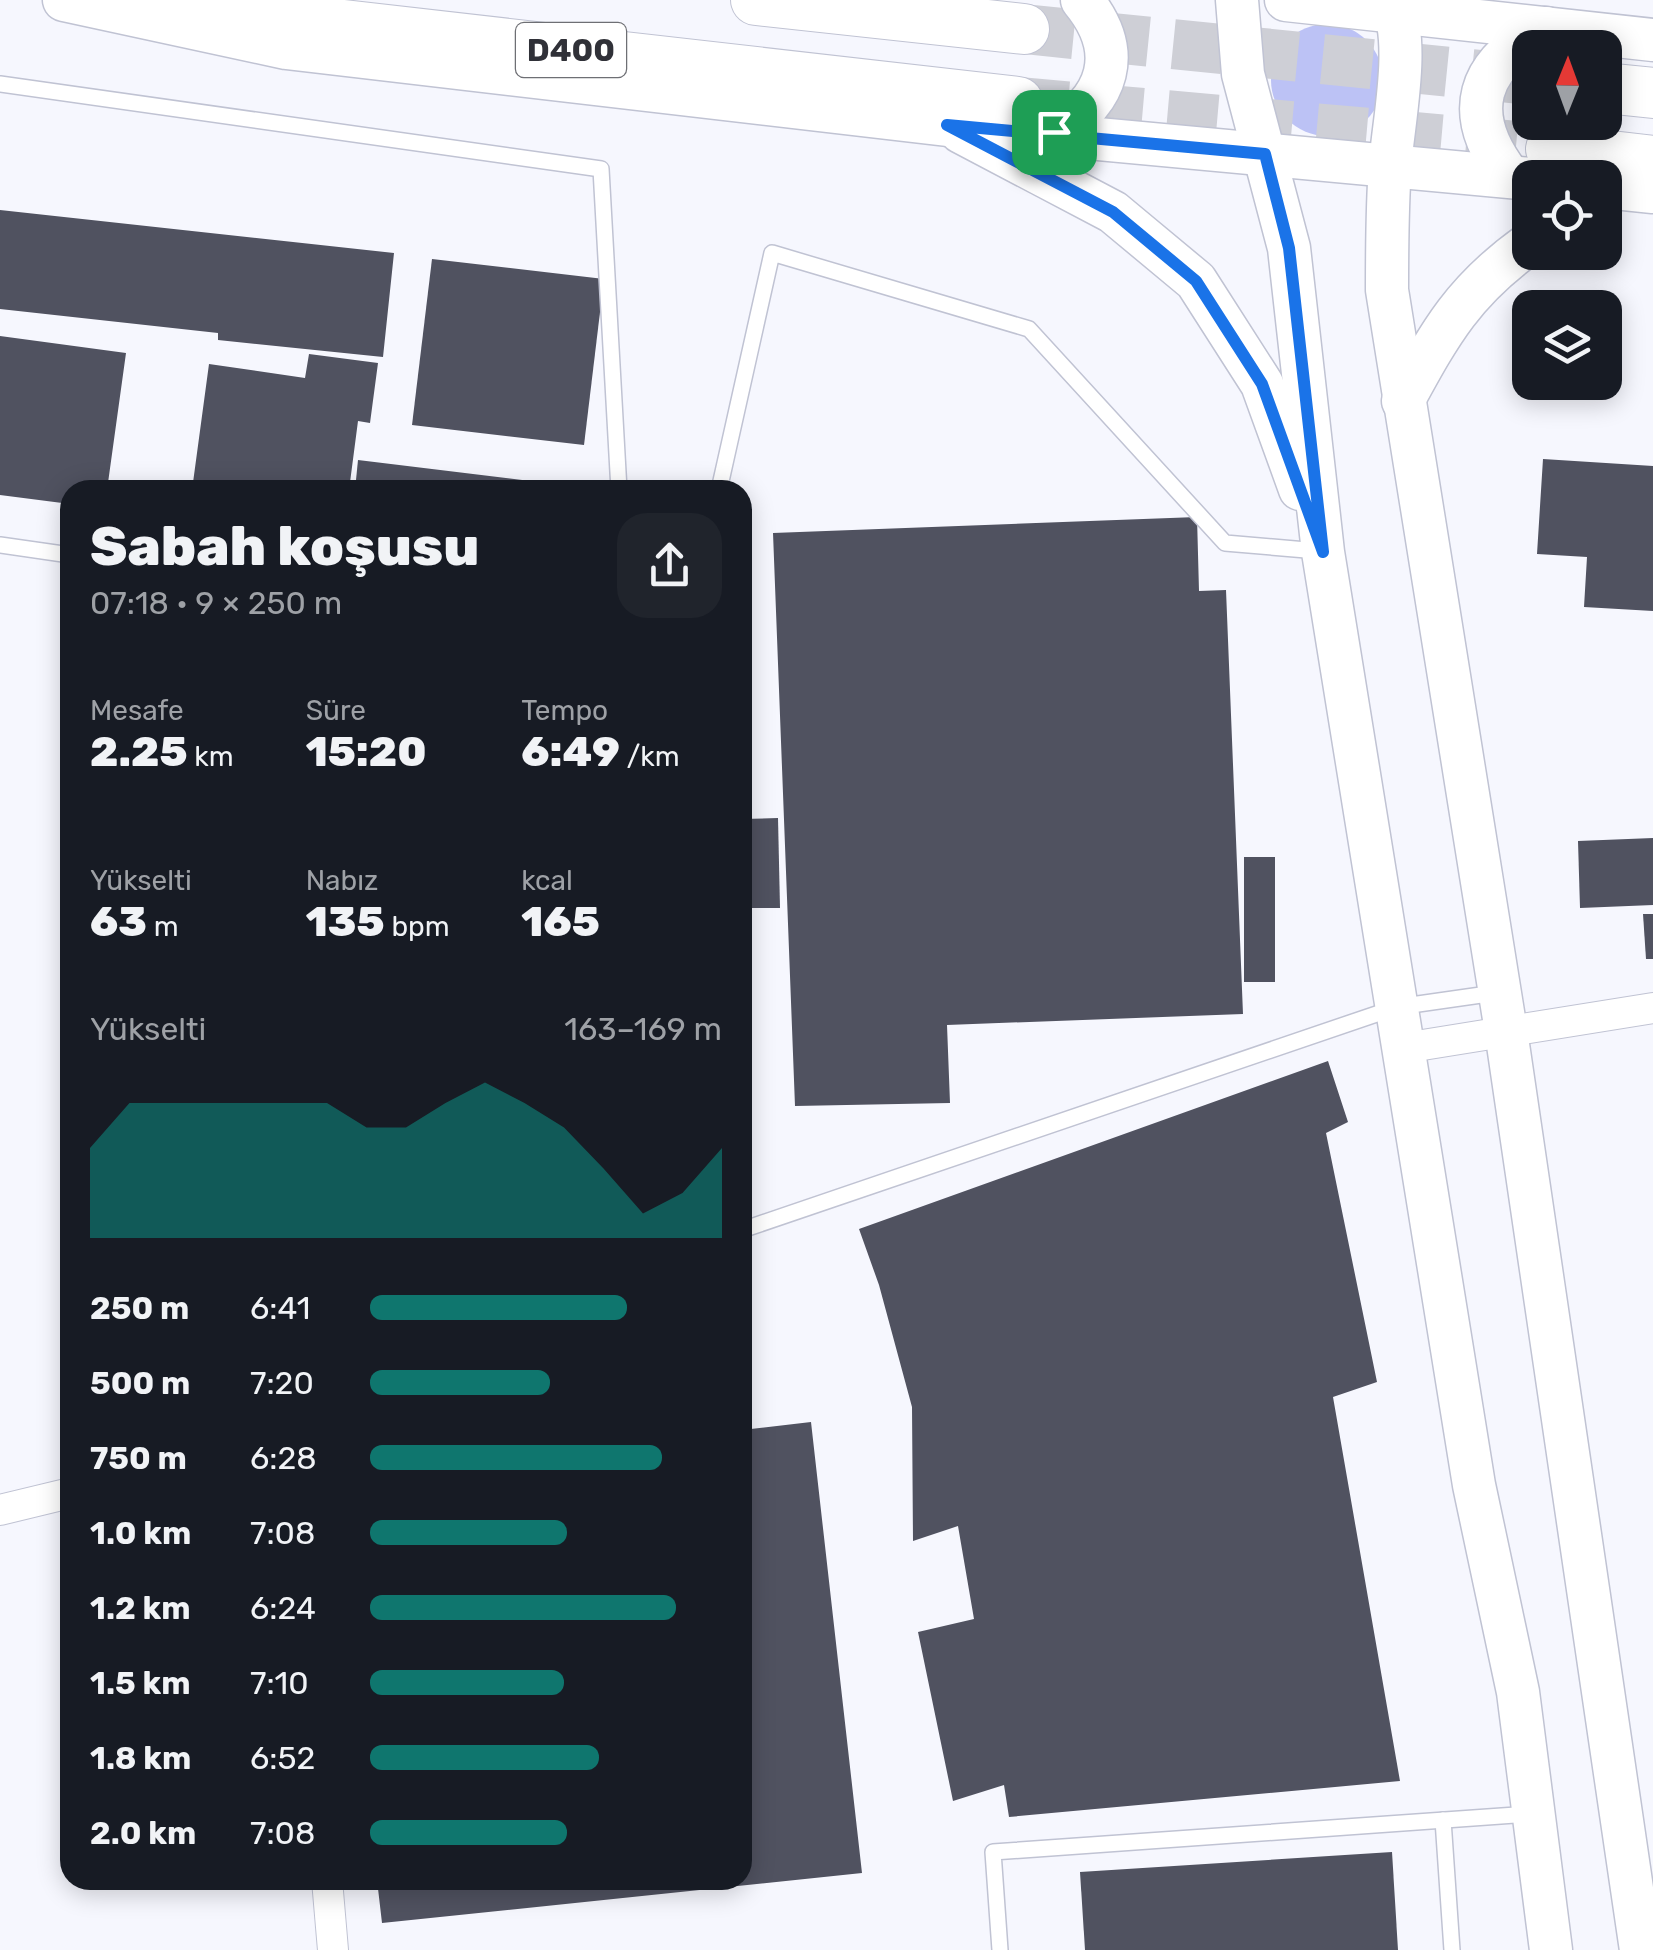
<!DOCTYPE html>
<html lang="tr">
<head>
<meta charset="utf-8">
<style>
  :root { --surface:#171b24; --page:#20242c; --text:#f1f3f6; --muted:#9ea1a6; --accent:#0f766e }
  body { margin:0; font-family:Rubik,sans-serif; background:var(--page); color:var(--text); height:100vh; display:flex; flex-direction:column; font-size:38px; white-space:nowrap }
  * { box-sizing:border-box; margin:0 }
  p { font-size:32px; color:var(--muted) }
  .icon { flex:none; width:55px; height:55px; fill:none; stroke:currentColor; stroke-width:2; stroke-linecap:round; stroke-linejoin:round }
  .map { position:relative; flex:1; overflow:hidden }
  .sheet { position:absolute; left:60px; top:480px; width:692px; height:1410px; display:flex; flex-direction:column; background:var(--surface); border-radius:30px; box-shadow:0 5px 25px #0003 }
  .sheet>* { flex:none }
  .needle { width:65px; rotate:1deg }
  .tools { position:absolute; left:1512px; top:30px; display:grid; gap:20px }
  .tools a { display:grid; place-items:center; width:110px; height:110px; border-radius:20px; background:var(--surface); box-shadow:0 5px 25px #0003; font-size:50px }
  .pin { position:absolute; display:grid; place-items:center; width:85px; height:85px; color:#fff; margin:-42px; border-radius:20px; box-shadow:0 5px 15px #0006 }
  .round { display:grid; place-items:center; flex:none; width:105px; height:105px; border-radius:30px; background:var(--page) }
  .headline { display:flex; align-items:center; justify-content:space-between; height:170px; padding:0 30px }
  h1 { font-size:55px; font-weight:800; line-height:75px }
  .metrics { display:grid; grid-template-columns:repeat(3,1fr); gap:15px; height:170px; padding:10px 30px }
  .metrics div { display:grid; align-content:center }
  .metrics b { font-size:42px; font-weight:800 }
  .metrics small { font-size:28px; font-weight:400 }
  .metrics p { font-size:28px }
  .chart { height:280px; padding:20px 30px }
  .chart p { display:flex; justify-content:space-between }
  .chart svg { width:100%; height:180px; margin-top:10px; fill:var(--accent); opacity:.7 }
  ul { padding:0 30px; list-style:none; font-size:32px }
  li { display:grid; grid-template-columns:160px 120px 1fr; align-items:center; height:75px }
  li i { height:25px; border-radius:12px; background:var(--accent) }
  .map>svg:first-child { display:block }
</style>
</head>
<body>
<div class="map">
<svg width="1653" height="1950" viewBox="0 0 1653 1950">
  <rect width="100%" height="100%" fill="#f6f7fe"/>
  <circle fill="#bcc2f5" cx="1327" cy="80" r="56"/>
  <g fill="#505260">
    <polygon points="0,210 394,253 383,357 218,340 218,333 0,309"/>
    <polygon points="432,259 604,279 584,445 412,425"/>
    <polygon points="0,336 126,353 107,490 70,490 70,504 0,495"/>
    <polygon points="309,354 378,363 370,423 358,421 349,490 192,490 209,364 305,378"/>
    <polygon points="1543,459 1653,466 1653,611 1584,607 1587,557 1537,554"/>
    <polygon points="358,460 587,488 587,490 355,490"/>
    <polygon points="1197,517 1199,591 1226,590 1243,1014 947,1025 950,1103 795,1106 773,533"/>
    <polygon points="778,818 780,908 742,908 742,819"/>
    <polygon points="1653,838 1653,905 1580,908 1578,841"/>
    <rect x="1244" y="857" width="31" height="125"/>
    <polygon points="1643,914 1653,914 1653,959 1646,959"/>
    <polygon points="1328,1061 1348,1122 1326,1133 1377,1382 1333,1397 1400,1781 1009,1817 1004,1785 953,1801 918,1632 974,1619 958,1526 913,1541 912,1407 879,1285 859,1229"/>
    <polygon points="811,1422 862,1873 382,1923 377,1880 742,1880 742,1430"/>
    <polygon points="1392,1852 1398,1950 1085,1950 1080,1872"/>
  </g>
  <g fill="none" stroke-linecap="round" stroke-linejoin="round">
    <g stroke="#cecfd6" stroke-width="50" stroke-dasharray="50 25" stroke-linecap="butt">
      <polyline points="1024,29 1530,80"/>
      <polyline points="1018,102 1551,149"/>
    </g>
    <g stroke="#c0c3d3" stroke-width="18">
      <g id="service">
        <polyline points="0,84 601,169 619,490"/>
        <polyline points="719,490 772,253 1029,329 1225,543 1318,551"/>
        <polyline points="0,545 70,555"/>
        <polyline points="742,1230 1397,1007 1495,993"/>
        <polyline points="1443,1820 1452,1950"/>
        <polyline points="1000,1950 993,1852 1529,1814"/>
      </g>
    </g>
    <g stroke="#c0c3d3" stroke-width="32">
      <g id="minor">
        <polyline points="1404,1048 1653,1008"/>
        <polyline points="0,1510 70,1493"/>
        <polyline points="327,1880 333,1950"/>
      </g>
    </g>
    <g stroke="#c0c3d3" stroke-width="45">
      <g id="secondary">
        <polyline points="64,0 286,48 947,125 1530,179"/>
        <polyline points="1237,0 1243,74 1289,248 1323,552 1474,1485 1518,1692 1551,1950"/>
        <polyline points="1286,0 1653,40"/>
        <path d="M1390,0C1412,39 1393,122 1390,167C1387,208 1387,249 1387,290L1506,1031L1641,1950"/>
        <polyline points="961,132 1113,212 1196,281 1262,384 1300,489"/>
        <path d="M1054,132C1109,100 1125,52 1082,0"/>
        <path d="M1509,176C1461,113 1476,64 1546,28"/>
        <polyline points="1605,187 1653,192"/>
        <path d="M1403,401C1441,331 1464,290 1530,243"/>
      </g>
    </g>
    <g stroke="#c0c3d3" stroke-width="52">
      <g id="trunk">
        <polyline points="124,0 1018,102"/>
        <polyline points="756,0 1024,29"/>
        <polyline points="1605,88 1653,93"/>
        <polyline points="1551,149 1653,161"/>
      </g>
    </g>
    <use href="#service" stroke="#fff" stroke-width="15"/>
    <use href="#minor" stroke="#fff" stroke-width="30"/>
    <use href="#secondary" stroke="#fff" stroke-width="42"/>
    <use href="#trunk" stroke="#fff" stroke-width="50"/>
  </g>
  <g fill="none" stroke-linecap="round" stroke-linejoin="round">
    <g stroke="#fff" stroke-width="20">
      <polygon id="route" points="947,125 1265,154 1289,248 1323,552 1262,384 1196,281 1113,212"/>
    </g>
    <use href="#route" stroke="#1a73e8" stroke-width="12"/>
  </g>
  <g text-anchor="middle" stroke-width="10" stroke-linejoin="round" paint-order="stroke">
    <rect fill="#fff" stroke="#6e6f74" stroke-width="2.5" x="516" y="23" width="110" height="54" rx="8"/>
    <g font-size="32" font-weight="bold" fill="#303138">
      <text x="571" y="61">D400</text>
    </g>
  </g>
</svg>
<div class="tools">
<a><svg class="needle" viewBox="-14 -14 28 28"><path d="M0-13l5 13h-10z" fill="#e53935"/><path d="M0 13l5-13h-10z" fill="#9ea1a6"/></svg></a>
<a><svg class="icon" aria-label="locate" viewBox="0 0 24 24"><circle cx="12" cy="12" r="6"/><path d="M12 2v4M12 18v4M2 12h4M18 12h4"/></svg></a>
<a><svg class="icon" aria-label="layers" viewBox="0 0 24 24"><path d="M12 4l9 5-9 5-9-5zM3 14l9 5 9-5"/></svg></a>
</div>
<div class="pin" style="left:1054px;top:132px;background:#1e9e55"><svg class="icon" aria-label="arrive" viewBox="0 0 24 24"><path d="M6 21V4h12l-3 4 3 4H6"/></svg></div>
<section class="sheet">
<div class="headline"><div><h1>Sabah koşusu</h1><p>07:18 · 9 × 250 m</p></div><a class="round"><svg class="icon" aria-label="share" viewBox="0 0 24 24"><path d="M12 15V3M7 8l5-5 5 5M5 13v7h14v-7"/></svg></a></div>
<div class="metrics">
<div><p>Mesafe</p><b>2.25<small> km</small></b></div>
<div><p>Süre</p><b>15:20</b></div>
<div><p>Tempo</p><b>6:49<small> /km</small></b></div>
</div>
<div class="metrics">
<div><p>Yükselti</p><b>63<small> m</small></b></div>
<div><p>Nabız</p><b>135<small> bpm</small></b></div>
<div><p>kcal</p><b>165</b></div>
</div>
<div class="chart"><p><span>Yükselti</span>163–169 m</p>
<svg viewBox="0 0 160 44" preserveAspectRatio="none"><path d="M0 44V22L10 11L20 11L30 11L40 11L50 11L60 11L70 17L80 17L90 11L100 6L110 11L120 17L130 27L140 38L150 33L160 22V44z"/></svg>
</div>
<ul>
<li><b>250 m</b>6:41<i style="width:73%"></i></li>
<li><b>500 m</b>7:20<i style="width:51%"></i></li>
<li><b>750 m</b>6:28<i style="width:83%"></i></li>
<li><b>1.0 km</b>7:08<i style="width:56%"></i></li>
<li><b>1.2 km</b>6:24<i style="width:87%"></i></li>
<li><b>1.5 km</b>7:10<i style="width:55%"></i></li>
<li><b>1.8 km</b>6:52<i style="width:65%"></i></li>
<li><b>2.0 km</b>7:08<i style="width:56%"></i></li>
</ul>
</section>
</div>
</body>
</html>
